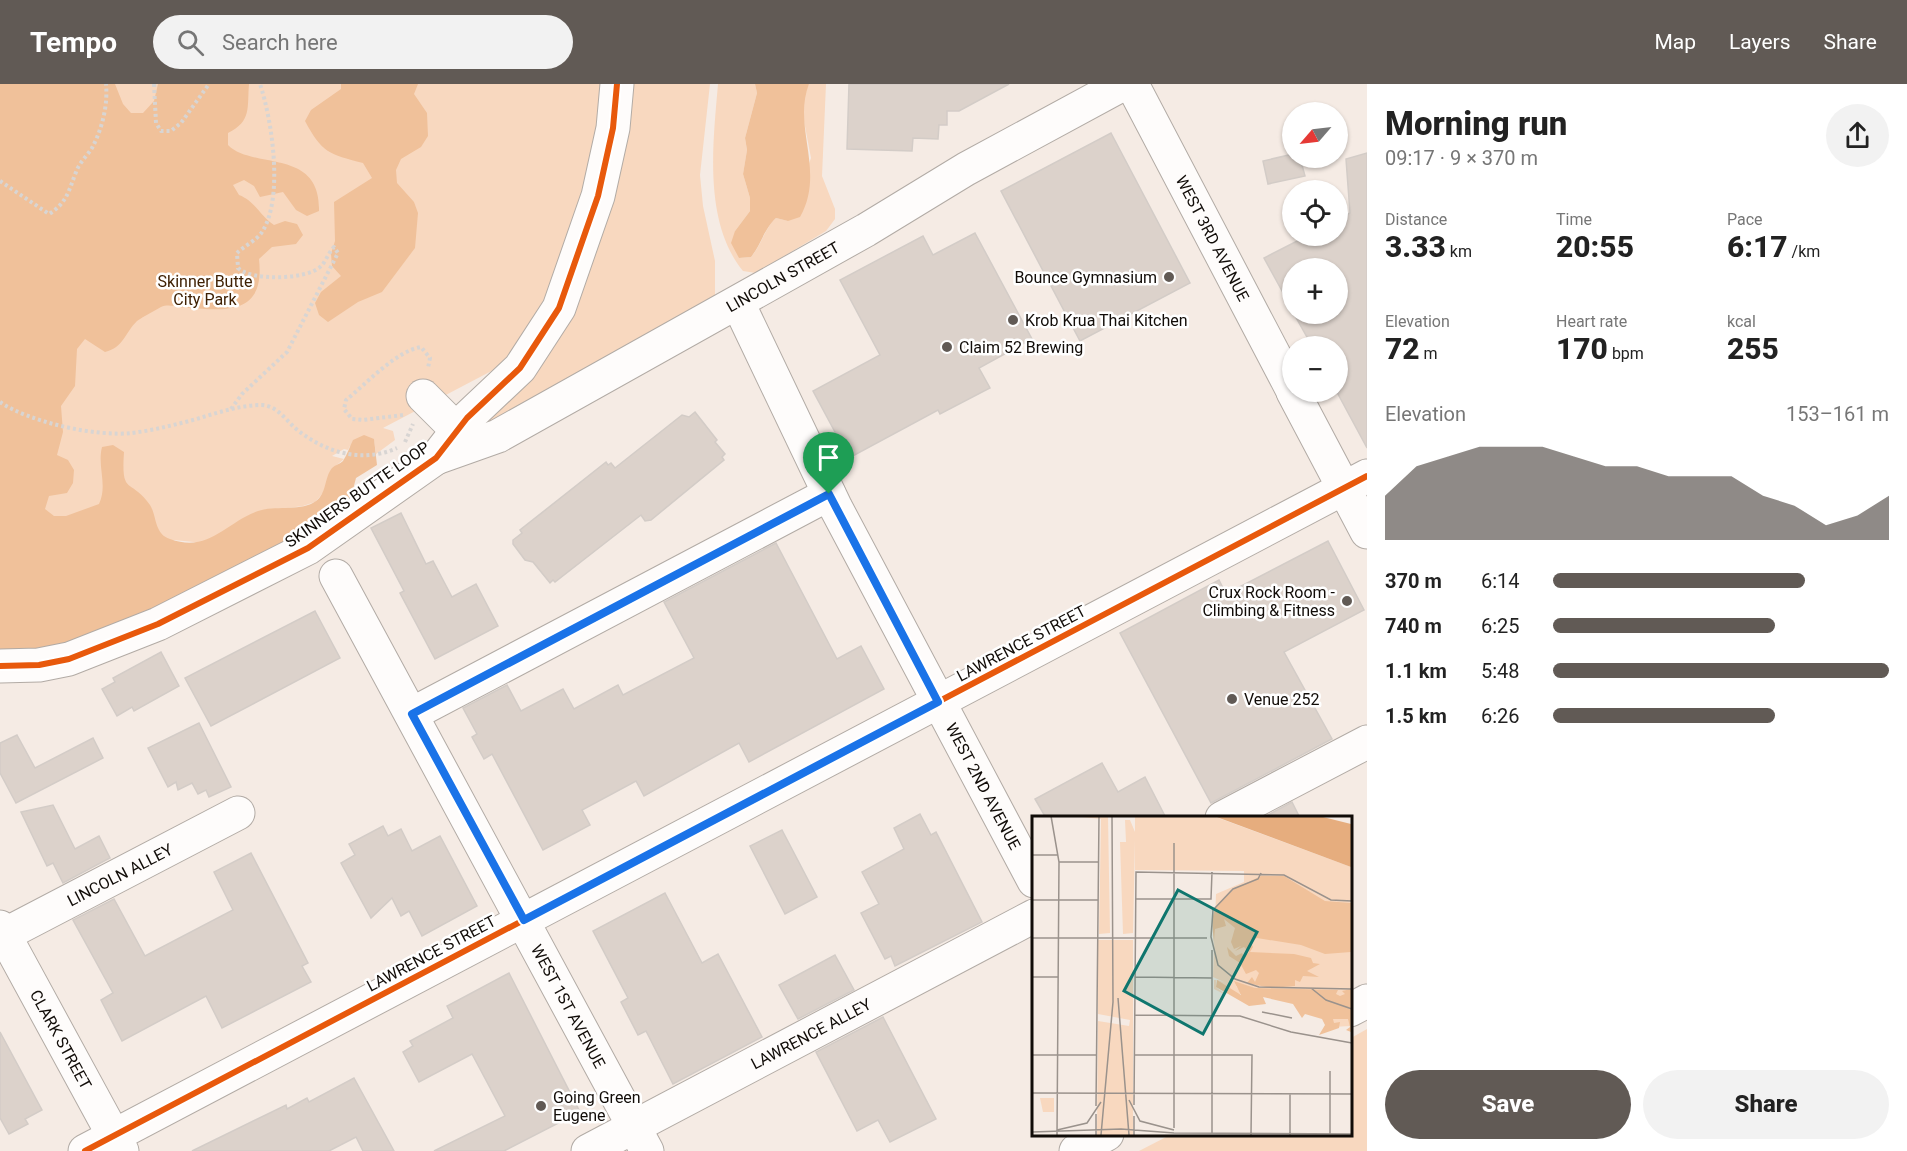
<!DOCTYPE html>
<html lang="en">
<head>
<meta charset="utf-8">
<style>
  :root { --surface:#fff; --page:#f2f2f2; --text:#222; --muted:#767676; --accent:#615a55 }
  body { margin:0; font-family:Roboto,sans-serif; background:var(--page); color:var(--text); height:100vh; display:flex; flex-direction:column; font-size:22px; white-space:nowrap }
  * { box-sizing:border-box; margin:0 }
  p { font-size:20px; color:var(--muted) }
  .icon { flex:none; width:33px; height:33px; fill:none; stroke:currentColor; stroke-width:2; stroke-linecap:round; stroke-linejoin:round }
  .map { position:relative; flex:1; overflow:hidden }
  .details { display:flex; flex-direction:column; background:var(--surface); width:540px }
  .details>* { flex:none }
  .needle { width:39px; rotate:242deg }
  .buttons { position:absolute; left:1282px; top:18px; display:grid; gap:12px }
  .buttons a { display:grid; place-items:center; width:66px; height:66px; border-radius:50%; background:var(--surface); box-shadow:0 2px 4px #0004; font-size:30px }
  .pin { position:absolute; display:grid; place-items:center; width:51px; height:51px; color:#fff; margin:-62px -26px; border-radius:50% 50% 50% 0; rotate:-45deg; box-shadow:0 0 6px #0007 }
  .pin .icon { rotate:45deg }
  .round { display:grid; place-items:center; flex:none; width:63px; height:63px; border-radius:32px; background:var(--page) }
  .headline { display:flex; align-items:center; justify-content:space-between; height:102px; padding:0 18px }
  h1 { font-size:33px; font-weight:800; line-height:45px }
  .stats { display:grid; grid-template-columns:repeat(3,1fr); gap:9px; height:102px; padding:6px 18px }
  .stats div { display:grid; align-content:center }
  .stats b { font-size:30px; font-weight:800 }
  .stats small { font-size:16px; font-weight:400 }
  .stats p { font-size:16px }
  .chart { height:168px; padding:12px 18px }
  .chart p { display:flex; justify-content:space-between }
  .chart svg { width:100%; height:108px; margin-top:6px; fill:var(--accent); opacity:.7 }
  .action { display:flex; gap:12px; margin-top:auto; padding:12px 18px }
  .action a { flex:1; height:69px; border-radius:36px; background:var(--accent); color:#fff; font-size:24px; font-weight:800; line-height:69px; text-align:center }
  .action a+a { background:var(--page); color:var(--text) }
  ul { padding:0 18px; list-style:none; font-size:20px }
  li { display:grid; grid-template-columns:96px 72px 1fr; align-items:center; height:45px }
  li i { height:15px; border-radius:8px; background:var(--accent) }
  header { display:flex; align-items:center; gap:36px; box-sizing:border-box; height:84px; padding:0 30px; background:var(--accent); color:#fff }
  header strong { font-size:28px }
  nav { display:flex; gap:33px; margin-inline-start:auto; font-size:21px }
  .search { width:420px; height:54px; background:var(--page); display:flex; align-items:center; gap:15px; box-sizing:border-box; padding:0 21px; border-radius:33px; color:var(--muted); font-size:22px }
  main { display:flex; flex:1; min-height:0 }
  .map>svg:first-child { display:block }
</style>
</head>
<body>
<header>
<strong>Tempo</strong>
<div class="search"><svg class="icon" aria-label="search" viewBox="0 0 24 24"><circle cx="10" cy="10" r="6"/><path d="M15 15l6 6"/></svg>Search here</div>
<nav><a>Map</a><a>Layers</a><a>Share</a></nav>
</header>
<main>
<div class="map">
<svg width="1367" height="1067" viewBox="0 0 1367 1067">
  <rect width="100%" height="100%" fill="#f5ebe4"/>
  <g fill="#f8d8bf">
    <polygon points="0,0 710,0 700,91 703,122 715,177 715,214 478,347 554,254 383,344 393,347 395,356 376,370 374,356 350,362 348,366 344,365 332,372 344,375 332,385 323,409 315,418 303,422 257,428 204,459 174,456 0,549"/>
    <path d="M718,0H755L757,9L745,54L747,66L743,90L750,114V127L735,147L739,174L751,173C762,161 764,145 776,134L788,137L811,74L804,37L803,13L809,0H826L822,92L835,125V135L826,147L756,189L743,187C703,138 713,59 718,0Z"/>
    <polygon points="1367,945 1367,1067 1139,1067 1170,1051 1350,1050 1351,954"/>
  </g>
  <g fill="#f0c19a">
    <path d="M0,0H115L123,20L131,29H143L154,17L158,0H249C247,24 252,37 228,49V61C252,86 321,63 319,127L307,132L296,126L283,108L260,113L254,102L244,96L233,101L239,111C255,117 260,132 274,141L285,137L297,140L303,151L296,160L272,163L259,175C265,229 230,227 189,224C180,224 169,219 161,223C154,227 144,232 137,237C124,250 124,263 105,268L85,255L77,265L75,302L61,322L63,348L57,371L68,376L74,386L73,399L67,409L49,412L45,425L54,432H66L99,420C108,401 97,383 102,363L113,361L124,368C121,413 130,393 150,421C157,432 154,450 170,455C209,469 225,439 258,427C275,421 301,428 316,417C327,409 324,394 332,384C335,381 340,380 343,377C347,371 350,362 353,356L364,351L374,355L377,381L356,394L350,417C277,462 205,511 126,543C86,559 42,563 0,569Z"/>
    <path d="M341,0H418L414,10L427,29L428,52L421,63L401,75L396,86L397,99L414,118L418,129L415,164L382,208L358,218L328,238L319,231L315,219L321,208L341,192L332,182L331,170L335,157L334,118L372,94L363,79C329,70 322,69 305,37L311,26L341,5Z"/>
    <path d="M755,0H809C792,43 826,87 800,133L788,137L776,134C764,145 761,161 751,173L739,174L731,159L735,147L750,127V114L743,90L747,66L745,54L757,9Z"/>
  </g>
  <g fill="#dcd2cb" stroke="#d3ccc7" stroke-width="1.5">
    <polygon points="849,0 1009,0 959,27 947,27 947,41 939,41 938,55 913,54 912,67 847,65"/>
    <polygon points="1111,49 1190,199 1080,257 1001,107"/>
    <polygon points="1367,69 1367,364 1338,310 1338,262 1312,262 1294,230 1338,230 1338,184 1293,184 1293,227 1264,174 1307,152 1338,152 1338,135 1350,129 1346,75"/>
    <polygon points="1293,70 1293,74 1300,74 1305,92 1268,100 1263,77"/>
    <polygon points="975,149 1032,255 979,284 990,304 940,330 938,326 849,374 813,307 880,271 840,196 923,152 933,171"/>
    <polygon points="695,328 717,356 715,358 725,370 722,373 724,376 651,436 645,437 641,431 555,498 553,496 550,499 533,478 525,476 513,460 513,456 522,449 520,446 606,378 608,381 611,379 615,384 682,331 689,333"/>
    <polygon points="401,429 426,480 433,477 452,513 476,500 498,542 435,575 400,509 404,507 371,444"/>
    <polygon points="1328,457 1364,526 1284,568 1332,655 1211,719 1120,549 1219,496 1226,510"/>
    <polygon points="776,459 837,575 861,562 884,605 749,678 739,659 644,712 636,697 582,726 590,741 543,766 492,670 484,675 472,653 477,650 463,624 507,601 521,627 563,605 574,625 618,601 623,611 694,574 664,518"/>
    <polygon points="315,527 340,574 211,642 185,594"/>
    <polygon points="161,568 179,602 134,627 132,623 117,632 102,605 115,598 113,594"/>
    <polygon points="199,639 231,703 209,713 206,706 198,710 192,699 178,706 176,698 168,703 148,664"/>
    <polygon points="17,651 35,684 93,654 103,674 16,719 0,689 0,659"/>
    <polygon points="1102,679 1118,708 1145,693 1166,734 1046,734 1035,715"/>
    <polygon points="1292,718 1300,734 1267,734 1266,732"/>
    <polygon points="53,721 75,765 99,752 110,774 63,799 53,779 47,782 21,728"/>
    <polygon points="920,730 931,751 936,748 982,838 895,882 891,872 885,875 861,829 879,820 862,788 904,765 894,744"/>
    <polygon points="383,742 388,752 401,745 412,767 440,752 477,822 422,852 409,827 401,832 392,814 371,834 341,779 355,771 349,760"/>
    <polygon points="782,746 817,813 785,830 750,762"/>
    <polygon points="251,769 308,879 302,882 311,898 222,944 206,912 122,957 101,916 113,909 73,836 114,815 145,872 233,826 214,788"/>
    <polygon points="665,809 702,879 718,870 762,953 673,1000 646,947 638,951 621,918 628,914 593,847"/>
    <polygon points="835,871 854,906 798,935 779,901"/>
    <polygon points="509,889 580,1028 504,1067 434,1067 505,1032 472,970 419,998 403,968 413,962 410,957 453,934 447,922"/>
    <polygon points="883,933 936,1035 890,1058 878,1036 857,1047 816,968"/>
    <polygon points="0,948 42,1026 25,1035 28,1040 9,1050 0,1034"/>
    <polygon points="354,994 394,1067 363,1067 356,1053 329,1067 192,1067 286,1021 287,1025 307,1014 309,1018"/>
  </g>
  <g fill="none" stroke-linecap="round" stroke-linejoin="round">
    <g stroke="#b2aba5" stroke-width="35">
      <g id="minor">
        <path id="s1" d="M1132,0L1293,307"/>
        <path id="s2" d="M738,219L836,424L1034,797"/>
        <polyline points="1293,308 1367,448"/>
        <polyline points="423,312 457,346"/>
        <path id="s3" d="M436,374L498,352L866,146L966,85L1123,0"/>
        <path id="s4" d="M336,492L647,1067"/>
        <polyline points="0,582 39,581 69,575 158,540 308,464 436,374 467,334 520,284 559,224 598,112 613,44 617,0"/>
        <polyline points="412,630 829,410"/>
        <polyline points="1222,734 1367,658"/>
        <path id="s5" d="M0,843L122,1067"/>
        <path id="s6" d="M0,853L238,729"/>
        <polyline points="1350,926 1367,917"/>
        <polyline points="85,1067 1367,392"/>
        <path id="s7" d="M588,1067L1034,832"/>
        <polyline points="1076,1067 1107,1050"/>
      </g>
    </g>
    <g stroke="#d8d5d3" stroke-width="4" stroke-dasharray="3 3" stroke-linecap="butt">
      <polyline points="154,0 156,39 161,47 171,47 181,39 209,0"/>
      <path d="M0,97L49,130C67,119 69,106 76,88C79,79 87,72 92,64C102,45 108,22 106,0"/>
      <path d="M0,318C29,338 96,353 132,349C147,347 162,344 177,340C205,334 233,321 262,321C277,322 285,335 295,344C324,368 361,380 397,364"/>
      <path d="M231,325L242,310L287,268L338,169L334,163C328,169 326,178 320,183C305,196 251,197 238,184L237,169C244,162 257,156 262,148C284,114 272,36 260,0"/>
      <path d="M403,331L363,336L352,335L344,325L346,316C366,300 396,267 421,263L430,274L428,284"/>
      <polyline points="405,358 413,340"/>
    </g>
    <use href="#minor" stroke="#fefcfb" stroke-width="33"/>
    <g stroke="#fff" stroke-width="10">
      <g id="cycleway">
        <polyline points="0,582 39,581 69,575 158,540 308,464 436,374 467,334 520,284 559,224 598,112 613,44 617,0"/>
        <polyline points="85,1067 1367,392"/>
      </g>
    </g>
    <use href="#cycleway" stroke="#e8590c" stroke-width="6"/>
  </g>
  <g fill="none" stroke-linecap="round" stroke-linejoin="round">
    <g stroke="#fff" stroke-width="12">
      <polygon id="route" points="829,410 938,618 524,836 412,630"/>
    </g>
    <use href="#route" stroke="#1a73e8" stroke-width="8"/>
  </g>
  <g fill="#615a55" stroke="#fff" stroke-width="2">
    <circle cx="1169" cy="193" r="6"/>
    <circle cx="1013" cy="236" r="6"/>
    <circle cx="947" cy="263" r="6"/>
    <circle cx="1347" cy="517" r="6"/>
    <circle cx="1232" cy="615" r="6"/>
    <circle cx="541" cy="1022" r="6"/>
  </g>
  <g text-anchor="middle" stroke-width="5" stroke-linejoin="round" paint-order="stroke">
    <g font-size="16" fill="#110c08" stroke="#fff">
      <text dy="6" stroke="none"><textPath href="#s1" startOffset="174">WEST 3RD AVENUE</textPath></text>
      <text dy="6" stroke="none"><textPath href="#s3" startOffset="392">LINCOLN STREET</textPath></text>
      <text transform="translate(357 410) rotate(-35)" y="6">SKINNERS BUTTE LOOP</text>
      <text transform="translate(1021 559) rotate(-28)" y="6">LAWRENCE STREET</text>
      <text dy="6" stroke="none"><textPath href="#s2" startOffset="542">WEST 2ND AVENUE</textPath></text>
      <text dy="6" stroke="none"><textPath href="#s6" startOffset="135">LINCOLN ALLEY</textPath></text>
      <text transform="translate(431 869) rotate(-28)" y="6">LAWRENCE STREET</text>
      <text dy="6" stroke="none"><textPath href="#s4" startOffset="489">WEST 1ST AVENUE</textPath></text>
      <text dy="6" stroke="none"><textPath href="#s7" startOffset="252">LAWRENCE ALLEY</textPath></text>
      <text dy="6" stroke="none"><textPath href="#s5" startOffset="128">CLARK STREET</textPath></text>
    </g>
    <g font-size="16" fill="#110c08" stroke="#fff" text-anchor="start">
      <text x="1157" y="199" text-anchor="end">Bounce Gymnasium</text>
      <text x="1025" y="242">Krob Krua Thai Kitchen</text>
      <text x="959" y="269">Claim 52 Brewing</text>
      <text x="1335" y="514" text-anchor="end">Crux Rock Room -<tspan x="1335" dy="18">Climbing &amp; Fitness</tspan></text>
      <text x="1244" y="621">Venue 252</text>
      <text x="553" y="1019">Going Green<tspan x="553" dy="18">Eugene</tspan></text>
    </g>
    <g font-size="16" fill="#3f2104" stroke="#fff">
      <text x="205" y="203">Skinner Butte<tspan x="205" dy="18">City Park</tspan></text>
    </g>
  </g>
  <g transform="translate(1032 732)">
    <rect width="320" height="320" fill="#f5ebe4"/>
    <path d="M41,0H76L78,117L67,118L69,3ZM103,0H181L319,51V210L300,211L299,197L204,170L210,178H203L184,164V171L194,179L182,173V164H186L194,167L181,161L184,78L212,66V55L103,54V24L101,117L91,118L88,26H94L93,4H98L103,16ZM66,124H101V319H65L66,205L97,210L98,204L66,198ZM8,282H22V296H11Z" fill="#f8d8bf"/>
    <path d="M229,60H252L293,85L319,87V136L293,138L269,129L225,122L218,125L221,131L218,136L262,138L279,142L281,147L288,148L275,155L287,161L271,160L268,166L263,164V170L239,172L215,167L220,161L223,166L227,157L224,154L214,158L208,147L197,140L195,131L204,140L210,137L212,141L217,136L212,131L203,135L209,130L202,133L199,126L203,112L192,103L194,110L183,113L182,129L180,104L183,92L202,73ZM185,164L209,179L202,165L223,172L306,174L304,178L308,180L313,178L310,175L319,173V216L314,214L318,211L316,203H301L302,207L308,206L307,212L287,219L293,209L290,203L273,198L270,202L261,188L231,181L234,188L217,190L184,171Z" fill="#f0c19a"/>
    <path d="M182,0H287L319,8V51Z" fill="#e6ad7e"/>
    <path fill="none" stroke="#9a928c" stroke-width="1.5" d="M19,0L27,46L25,319M0,39H26M27,46H66M229,57L226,63L201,73L181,94L179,121L186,149L203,163L227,171L320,173M104,83H179L180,56M0,84H66M0,122H175M180,134V318M0,161H26M103,161L180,162M279,172L294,184L320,193M86,182L97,319M230,196L260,202M103,199L208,200L259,216L320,227M0,239H64M103,239H220L219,319M0,277L320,278M258,278V319M97,284L108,305L142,314M102,289L104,56L252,59L299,84L320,85M64,290L67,0M142,312V27M25,314L55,307L69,286M0,316L89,313L142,317L320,318M298,318V255M64,319V298M69,319L81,186L80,0M102,319V300"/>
    <path fill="#0f766e" fill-opacity="0.15" stroke="#0f766e" stroke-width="3" d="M146,74L225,116L171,218L92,175Z"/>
    <rect width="320" height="320" fill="none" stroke="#110c08" stroke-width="3"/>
  </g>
</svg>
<div class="buttons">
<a><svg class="needle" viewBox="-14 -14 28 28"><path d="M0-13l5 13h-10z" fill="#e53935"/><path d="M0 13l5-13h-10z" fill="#767676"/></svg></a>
<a><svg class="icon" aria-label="locate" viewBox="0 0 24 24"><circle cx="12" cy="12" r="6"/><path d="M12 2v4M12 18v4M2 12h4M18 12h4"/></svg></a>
<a>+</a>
<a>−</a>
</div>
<div class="pin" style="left:829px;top:410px;background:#1e9e55"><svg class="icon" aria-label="arrive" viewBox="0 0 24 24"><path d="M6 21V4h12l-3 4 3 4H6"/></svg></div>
</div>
<section class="details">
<div class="headline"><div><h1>Morning run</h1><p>09:17 · 9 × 370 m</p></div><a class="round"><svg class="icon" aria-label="share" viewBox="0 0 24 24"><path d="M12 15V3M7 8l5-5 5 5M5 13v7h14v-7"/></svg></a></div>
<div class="stats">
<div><p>Distance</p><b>3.33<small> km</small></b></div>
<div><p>Time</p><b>20:55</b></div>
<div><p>Pace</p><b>6:17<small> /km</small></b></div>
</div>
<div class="stats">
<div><p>Elevation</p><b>72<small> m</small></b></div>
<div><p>Heart rate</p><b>170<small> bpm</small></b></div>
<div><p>kcal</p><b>255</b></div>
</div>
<div class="chart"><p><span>Elevation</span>153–161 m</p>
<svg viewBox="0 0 160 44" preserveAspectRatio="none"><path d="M0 44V26L10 14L20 10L30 6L40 6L50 6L60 10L70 14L80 14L90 18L100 18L110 18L120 26L130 30L140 38L150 34L160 26V44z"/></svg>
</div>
<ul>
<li><b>370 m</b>6:14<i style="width:75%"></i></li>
<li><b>740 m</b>6:25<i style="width:66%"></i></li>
<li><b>1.1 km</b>5:48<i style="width:100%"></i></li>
<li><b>1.5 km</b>6:26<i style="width:66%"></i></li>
</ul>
<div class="action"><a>Save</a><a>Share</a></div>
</section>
</main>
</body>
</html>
